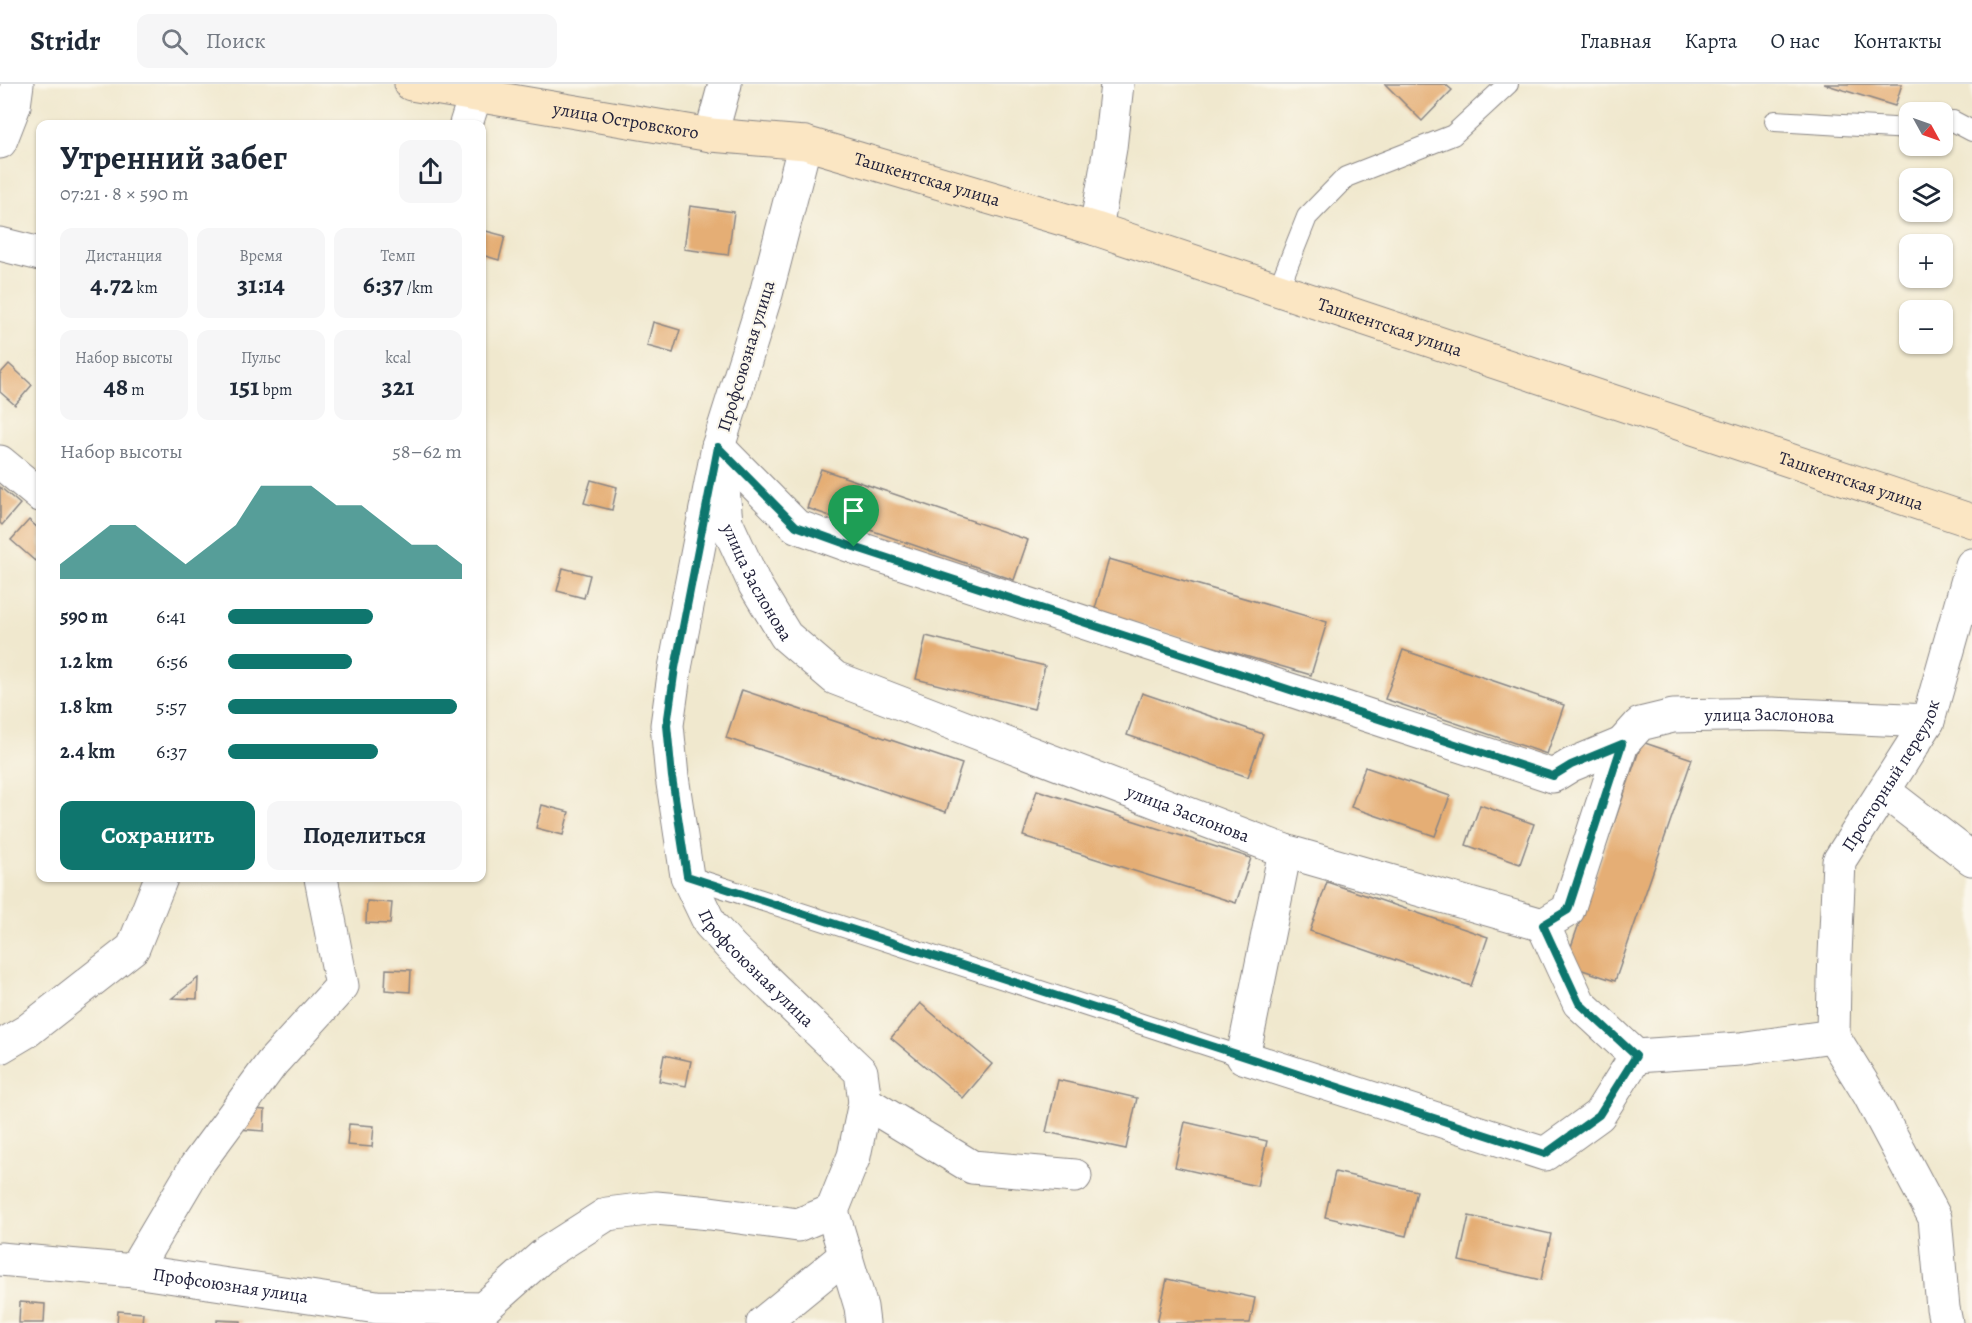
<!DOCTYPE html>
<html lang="ru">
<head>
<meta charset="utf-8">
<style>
  :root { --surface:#fff; --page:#f6f6f7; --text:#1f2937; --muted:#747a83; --line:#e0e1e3; --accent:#0f766e }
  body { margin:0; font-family:Alegreya,serif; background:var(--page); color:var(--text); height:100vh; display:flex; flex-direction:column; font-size:22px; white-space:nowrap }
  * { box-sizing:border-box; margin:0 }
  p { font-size:20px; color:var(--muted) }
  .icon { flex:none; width:33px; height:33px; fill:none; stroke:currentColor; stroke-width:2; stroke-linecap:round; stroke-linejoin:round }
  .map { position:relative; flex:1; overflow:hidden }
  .panel { position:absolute; left:36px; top:36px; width:450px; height:762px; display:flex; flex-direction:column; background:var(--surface); border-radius:12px; box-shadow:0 2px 4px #0004 }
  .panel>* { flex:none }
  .needle { width:39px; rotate:130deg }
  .fabs { position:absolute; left:1899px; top:18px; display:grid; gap:12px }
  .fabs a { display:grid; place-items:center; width:54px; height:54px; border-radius:12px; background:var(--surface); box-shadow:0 2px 4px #0004; font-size:30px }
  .pin { position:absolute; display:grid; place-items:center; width:51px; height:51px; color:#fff; margin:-62px -26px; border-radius:50% 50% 50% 0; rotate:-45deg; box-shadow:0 0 6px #0007 }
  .pin .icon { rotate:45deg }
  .round { display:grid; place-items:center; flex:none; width:63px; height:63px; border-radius:12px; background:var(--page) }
  .head { display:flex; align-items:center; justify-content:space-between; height:102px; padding:0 24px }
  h1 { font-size:33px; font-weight:700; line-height:45px }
  .figures { display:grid; grid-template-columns:repeat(3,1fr); gap:9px; height:102px; padding:6px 24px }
  .figures div { display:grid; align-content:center; border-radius:12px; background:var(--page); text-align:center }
  .figures b { font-size:26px; font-weight:700 }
  .figures small { font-size:16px; font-weight:400 }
  .figures p { font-size:16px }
  .chart { height:168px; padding:12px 24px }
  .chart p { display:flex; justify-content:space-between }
  .chart svg { width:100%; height:108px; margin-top:6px; fill:var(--accent); opacity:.7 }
  .action { display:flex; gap:12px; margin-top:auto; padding:12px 24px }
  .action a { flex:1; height:69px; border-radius:12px; background:var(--accent); color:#fff; font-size:24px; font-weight:700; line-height:69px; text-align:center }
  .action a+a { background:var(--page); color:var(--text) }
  ul { padding:0 24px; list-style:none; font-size:20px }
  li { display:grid; grid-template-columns:96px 72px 1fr; align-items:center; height:45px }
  li i { height:15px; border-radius:8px; background:var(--accent) }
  header { display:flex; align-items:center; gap:36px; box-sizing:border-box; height:84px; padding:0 30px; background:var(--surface); border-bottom:2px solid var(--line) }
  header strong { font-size:28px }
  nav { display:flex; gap:33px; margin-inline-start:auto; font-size:21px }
  .search { width:420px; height:54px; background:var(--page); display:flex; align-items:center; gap:15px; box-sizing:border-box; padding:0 21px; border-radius:12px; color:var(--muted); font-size:22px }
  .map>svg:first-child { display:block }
</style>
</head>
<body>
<header>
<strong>Stridr</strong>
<div class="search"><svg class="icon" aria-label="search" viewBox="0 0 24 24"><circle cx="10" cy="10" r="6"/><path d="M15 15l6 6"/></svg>Поиск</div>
<nav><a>Главная</a><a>Карта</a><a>О нас</a><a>Контакты</a></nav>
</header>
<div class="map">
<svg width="1972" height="1239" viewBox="0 0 1972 1239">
  <rect width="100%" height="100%" fill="#fbf7ec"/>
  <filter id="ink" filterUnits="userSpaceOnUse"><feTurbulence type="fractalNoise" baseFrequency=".0167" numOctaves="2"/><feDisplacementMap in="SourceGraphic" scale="12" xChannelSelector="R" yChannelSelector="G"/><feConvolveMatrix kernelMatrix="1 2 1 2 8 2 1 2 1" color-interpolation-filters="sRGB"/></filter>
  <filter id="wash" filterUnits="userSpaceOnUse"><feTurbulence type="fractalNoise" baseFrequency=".008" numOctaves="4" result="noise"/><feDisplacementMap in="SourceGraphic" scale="24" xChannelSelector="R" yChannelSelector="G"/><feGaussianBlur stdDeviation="1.35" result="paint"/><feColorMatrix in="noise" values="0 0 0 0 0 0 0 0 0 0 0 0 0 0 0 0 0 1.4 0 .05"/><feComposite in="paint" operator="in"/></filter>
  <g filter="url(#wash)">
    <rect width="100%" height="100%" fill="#f0e8ce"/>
    <g id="blocks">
      <g fill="#e5ae75">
        <polygon points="1385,0 1445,0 1452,6 1422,37"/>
        <polygon points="1824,0 1902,0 1895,22"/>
        <polygon points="690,122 734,128 728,171 684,165"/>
        <polygon points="482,146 505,152 499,176 482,171"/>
        <polygon points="653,238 680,246 673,269 647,262"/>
        <polygon points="9,280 32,301 15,321 0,308 0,290"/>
        <polygon points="821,385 1028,456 1014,496 807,424"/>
        <polygon points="591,396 617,403 612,426 584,419"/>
        <polygon points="0,403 20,420 2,441 0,439"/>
        <polygon points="29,436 40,446 40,470 35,477 11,456"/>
        <polygon points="1109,475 1327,538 1311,591 1094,528"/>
        <polygon points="563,484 590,491 584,514 557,507"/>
        <polygon points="926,552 1045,582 1034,625 916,595"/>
        <polygon points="1403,566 1564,621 1547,670 1385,615"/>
        <polygon points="742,606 962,680 946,728 726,654"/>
        <polygon points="1142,609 1263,650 1248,693 1127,651"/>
        <polygon points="1642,658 1692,675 1615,897 1565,880"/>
        <polygon points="1365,683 1450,712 1435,752 1351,723"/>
        <polygon points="1037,706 1251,774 1236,819 1023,752"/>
        <polygon points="542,721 569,728 563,751 536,744"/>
        <polygon points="1480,721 1534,740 1520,780 1466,761"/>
        <polygon points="1327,798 1488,853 1471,902 1310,847"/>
        <polygon points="367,817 392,819 390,840 366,839"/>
        <polygon points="386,885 411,886 410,908 385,906"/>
        <polygon points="198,894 197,915 172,914"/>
        <polygon points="920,919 992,980 963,1014 891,954"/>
        <polygon points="664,971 691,977 686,1002 659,997"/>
        <polygon points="1058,996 1137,1014 1126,1065 1046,1048"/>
        <polygon points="241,1024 265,1026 264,1047 239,1045"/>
        <polygon points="1185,1038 1267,1057 1257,1102 1175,1083"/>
        <polygon points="349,1040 374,1042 372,1063 347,1061"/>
        <polygon points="1335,1088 1417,1107 1406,1152 1325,1133"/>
        <polygon points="1469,1132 1551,1150 1541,1196 1459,1177"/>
        <polygon points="1167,1195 1255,1214 1250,1239 1157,1239"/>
        <polygon points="20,1218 45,1220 44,1239 19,1239"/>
        <polygon points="118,1227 143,1229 142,1239 117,1239"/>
        <polygon points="217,1236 241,1237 241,1239 217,1239"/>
      </g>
    </g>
  </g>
  <g filter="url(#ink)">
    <use href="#blocks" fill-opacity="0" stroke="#898584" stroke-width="1.5"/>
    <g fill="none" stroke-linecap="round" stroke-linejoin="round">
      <g stroke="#898584" stroke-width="22">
        <g id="lane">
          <polyline points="1775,37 1910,45"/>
          <polyline points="1942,39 1953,37 1972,47"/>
          <polyline points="1278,206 1307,133 1346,93 1453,51 1508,0"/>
          <polyline points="687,792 1243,973"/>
        </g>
      </g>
      <g stroke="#898584" stroke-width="35">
        <g id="street">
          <polyline points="466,40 475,12"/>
          <polyline points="711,51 725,0"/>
          <polyline points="0,58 14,22 17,0"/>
          <path id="s1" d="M805,59L766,210L718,363L675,584L667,641L672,693L687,792L710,840L732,864L861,988L865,1018L854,1072L832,1127L861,1223L863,1239"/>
          <polyline points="1096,145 1110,64 1117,0"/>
          <polyline points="0,160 40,170"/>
          <polyline points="718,363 796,442 854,463 1553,692 1571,681 1622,660"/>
          <polyline points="0,378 40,411"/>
          <path id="s2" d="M722,394L726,438L755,501L786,552L835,594L1285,767L1543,841"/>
          <polyline points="1884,707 1972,775"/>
          <polyline points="1285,767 1243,973 1545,1070 1599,1031 1636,972"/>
          <path id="s3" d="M1833,952L1740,965L1636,972L1579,919L1543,841L1568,826L1622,660L1640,640L1673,632L1772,630L1928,637"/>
          <polyline points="0,963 27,947 133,864 161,794"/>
          <polyline points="865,1018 972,1083 1075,1092"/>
          <path id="s4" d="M0,1175L134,1187L377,1223L483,1225L546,1169L607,1130L656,1124L710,1129L798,1141L832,1127"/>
          <polyline points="134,1187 196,1082 272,979 342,902 321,794"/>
          <polyline points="763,1239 846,1171"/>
          <path id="s5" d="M1946,1239L1943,1224L1935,1134L1869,1010L1833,952L1834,895L1839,777L1928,637L1972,481"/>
        </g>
      </g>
      <g stroke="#898584" stroke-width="35">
        <g id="secondary">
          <path id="s6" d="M411,0L711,51L805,59L1096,145L1972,437"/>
        </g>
      </g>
      <use href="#lane" stroke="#fff" stroke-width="20"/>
      <use href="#street" stroke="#fff" stroke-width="33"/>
      <use href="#secondary" stroke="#fbe6c3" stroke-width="33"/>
    </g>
  </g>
  <g fill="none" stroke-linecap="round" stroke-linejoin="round" filter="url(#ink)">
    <g stroke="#fff" stroke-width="12">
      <polygon id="route" points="718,363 796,442 854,463 1553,692 1571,681 1622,660 1568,826 1543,841 1579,919 1636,972 1599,1031 1545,1070 687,792 672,693 667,641 675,584"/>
    </g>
    <use href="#route" stroke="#0f766e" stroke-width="8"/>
  </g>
  <g text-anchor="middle" stroke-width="4.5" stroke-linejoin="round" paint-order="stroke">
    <g font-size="18" fill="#22223b" stroke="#fbf7ec">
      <text dy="6" stroke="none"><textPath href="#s6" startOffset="218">улица Островского</textPath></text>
      <text dy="6" stroke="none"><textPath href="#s6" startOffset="526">Ташкентская улица</textPath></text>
      <text dy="6" stroke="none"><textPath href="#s6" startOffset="1012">Ташкентская улица</textPath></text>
      <text transform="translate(746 272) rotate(-73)" y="6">Профсоюзная улица</text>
      <text dy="6" stroke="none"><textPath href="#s6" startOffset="1498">Ташкентская улица</textPath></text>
      <text dy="6" stroke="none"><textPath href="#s2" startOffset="112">улица Заслонова</textPath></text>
      <text dy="6" stroke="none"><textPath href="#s3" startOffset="723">улица Заслонова</textPath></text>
      <text dy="6" stroke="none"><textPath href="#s5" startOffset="590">Просторный переулок</textPath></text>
      <text dy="6" stroke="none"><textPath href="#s2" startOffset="616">улица Заслонова</textPath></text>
      <text dy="6" stroke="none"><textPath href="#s1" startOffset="868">Профсоюзная улица</textPath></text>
      <text dy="6" stroke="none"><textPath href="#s4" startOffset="232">Профсоюзная улица</textPath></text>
    </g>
  </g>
</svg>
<div class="fabs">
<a><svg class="needle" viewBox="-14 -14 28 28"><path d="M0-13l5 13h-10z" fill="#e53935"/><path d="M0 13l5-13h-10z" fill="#747a83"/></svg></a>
<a><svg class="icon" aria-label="layers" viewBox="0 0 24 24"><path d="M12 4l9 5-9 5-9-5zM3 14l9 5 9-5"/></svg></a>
<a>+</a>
<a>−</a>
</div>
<div class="pin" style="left:854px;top:463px;background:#1e9e55"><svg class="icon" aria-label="arrive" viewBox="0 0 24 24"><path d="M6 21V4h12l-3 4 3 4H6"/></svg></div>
<section class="panel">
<div class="head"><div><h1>Утренний забег</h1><p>07:21 · 8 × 590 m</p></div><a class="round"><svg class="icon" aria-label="share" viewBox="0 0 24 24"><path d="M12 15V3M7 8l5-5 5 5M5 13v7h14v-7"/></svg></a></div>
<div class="figures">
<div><p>Дистанция</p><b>4.72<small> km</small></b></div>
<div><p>Время</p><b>31:14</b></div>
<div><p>Темп</p><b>6:37<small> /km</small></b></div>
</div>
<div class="figures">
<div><p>Набор высоты</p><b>48<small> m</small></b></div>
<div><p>Пульс</p><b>151<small> bpm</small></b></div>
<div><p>kcal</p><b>321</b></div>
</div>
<div class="chart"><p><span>Набор высоты</span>58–62 m</p>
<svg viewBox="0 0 160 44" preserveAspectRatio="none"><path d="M0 44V38L10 30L20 22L30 22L40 30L50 38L60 30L70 22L80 6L90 6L100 6L110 14L120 14L130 22L140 30L150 30L160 38V44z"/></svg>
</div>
<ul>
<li><b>590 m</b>6:41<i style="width:62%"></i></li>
<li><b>1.2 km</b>6:56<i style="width:53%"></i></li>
<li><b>1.8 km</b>5:57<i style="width:98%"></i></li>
<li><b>2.4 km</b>6:37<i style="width:64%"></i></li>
</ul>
<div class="action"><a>Сохранить</a><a>Поделиться</a></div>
</section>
</div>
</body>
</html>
